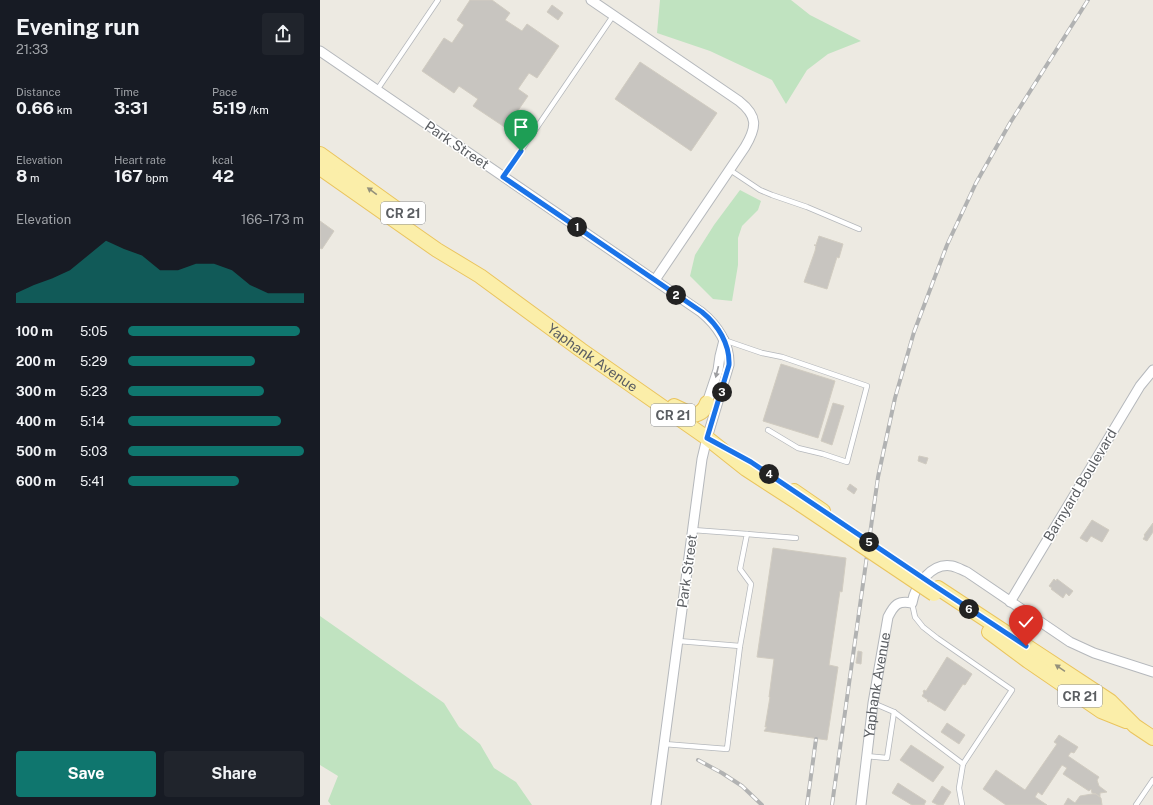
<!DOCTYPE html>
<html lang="en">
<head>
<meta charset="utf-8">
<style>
  :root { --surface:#171b24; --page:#20242c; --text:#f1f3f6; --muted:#9ea1a6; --accent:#0f766e }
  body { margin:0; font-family:"Public Sans",sans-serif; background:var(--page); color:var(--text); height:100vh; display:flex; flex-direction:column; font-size:15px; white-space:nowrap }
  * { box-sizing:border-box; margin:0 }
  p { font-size:13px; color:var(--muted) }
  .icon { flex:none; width:22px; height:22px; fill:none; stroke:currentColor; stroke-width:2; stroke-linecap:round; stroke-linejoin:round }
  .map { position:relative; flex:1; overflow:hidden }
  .drawer { display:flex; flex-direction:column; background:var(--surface); width:320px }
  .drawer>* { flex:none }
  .pin { position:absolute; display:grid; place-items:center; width:34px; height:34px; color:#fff; margin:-41px -17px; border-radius:50% 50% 50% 0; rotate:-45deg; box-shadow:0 0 4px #0007 }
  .pin .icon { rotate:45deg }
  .km { position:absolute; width:20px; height:20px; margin:-10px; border-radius:50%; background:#222; color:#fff; font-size:11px; line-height:20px; text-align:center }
  .round { display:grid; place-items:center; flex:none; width:42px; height:42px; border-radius:4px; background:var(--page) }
  .overview { display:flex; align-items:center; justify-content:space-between; height:68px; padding:0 16px }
  h1 { font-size:22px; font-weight:700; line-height:30px }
  .figures { display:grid; grid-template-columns:repeat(3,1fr); gap:6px; height:68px; padding:4px 16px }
  .figures div { display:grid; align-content:center }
  .figures b { font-size:17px; font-weight:700 }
  .figures small { font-size:11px; font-weight:400 }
  .figures p { font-size:11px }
  .chart { height:112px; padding:8px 16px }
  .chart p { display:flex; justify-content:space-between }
  .chart svg { width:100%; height:72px; margin-top:4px; fill:var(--accent); opacity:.7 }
  .primary-button { display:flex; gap:8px; margin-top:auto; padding:8px 16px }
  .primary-button a { flex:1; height:46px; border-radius:4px; background:var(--accent); color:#fff; font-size:16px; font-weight:700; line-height:46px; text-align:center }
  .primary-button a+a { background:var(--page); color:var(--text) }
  ul { padding:0 16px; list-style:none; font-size:13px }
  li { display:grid; grid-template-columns:64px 48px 1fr; align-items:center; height:30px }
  li i { height:10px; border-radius:5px; background:var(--accent) }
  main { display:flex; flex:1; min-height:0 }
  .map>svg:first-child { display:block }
</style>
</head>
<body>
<main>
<section class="drawer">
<div class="overview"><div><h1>Evening run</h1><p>21:33</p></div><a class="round"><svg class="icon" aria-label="share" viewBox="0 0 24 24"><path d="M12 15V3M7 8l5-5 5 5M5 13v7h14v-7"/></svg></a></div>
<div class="figures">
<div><p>Distance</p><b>0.66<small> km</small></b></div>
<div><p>Time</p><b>3:31</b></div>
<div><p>Pace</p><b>5:19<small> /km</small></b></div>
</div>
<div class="figures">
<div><p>Elevation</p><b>8<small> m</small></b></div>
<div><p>Heart rate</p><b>167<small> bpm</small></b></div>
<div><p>kcal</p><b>42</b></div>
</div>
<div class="chart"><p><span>Elevation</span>166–173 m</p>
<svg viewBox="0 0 160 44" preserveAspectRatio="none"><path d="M0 44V38L10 33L20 29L30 24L40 15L50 6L60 11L70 15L80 24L90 24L100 20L110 20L120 24L130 33L140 38L150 38L160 38V44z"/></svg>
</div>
<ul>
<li><b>100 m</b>5:05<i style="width:98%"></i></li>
<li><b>200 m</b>5:29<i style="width:72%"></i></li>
<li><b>300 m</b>5:23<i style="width:77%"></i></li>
<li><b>400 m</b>5:14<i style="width:87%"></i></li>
<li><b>500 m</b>5:03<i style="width:100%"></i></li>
<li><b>600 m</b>5:41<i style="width:63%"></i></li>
</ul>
<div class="primary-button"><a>Save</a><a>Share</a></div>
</section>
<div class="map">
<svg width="833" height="805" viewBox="0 0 833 805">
  <rect width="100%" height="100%" fill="#edeae2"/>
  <g fill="#c0e3c0">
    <polygon points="340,0 471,0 490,15 541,41 508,54 487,70 466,104 452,80 390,51 337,33"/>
    <polygon points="420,190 441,201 438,210 422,226 418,238 418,265 412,301 393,299 370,276 375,255 394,225"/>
    <polygon points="0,616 124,703 139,727 160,744 174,768 196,782 212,805 11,805 8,801 18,776 0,765"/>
  </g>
  <g fill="#c8c5c0" stroke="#d1ccc1">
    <polygon points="150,0 172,0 190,13 185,20 202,31 207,24 239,46 217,78 209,73 198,89 208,96 186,128 153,106 158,99 139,86 134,93 102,71 124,38 132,43 144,25 137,20"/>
    <polygon points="232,5 243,13 238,20 227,12"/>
    <polygon points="320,62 397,113 371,151 295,99"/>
    <polygon points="0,221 14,231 2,249 0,248"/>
    <polygon points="499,236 523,244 519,258 517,257 507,289 484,282 495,251 496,246 494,245 496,245"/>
    <polygon points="461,364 515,381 498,438 443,421"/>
    <polygon points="513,403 524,406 512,445 501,441"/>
    <polygon points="599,456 608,458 606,464 598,461"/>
    <polygon points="530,484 537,489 534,494 527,489"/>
    <polygon points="772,520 789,530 782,542 771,536 767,542 760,538"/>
    <polygon points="833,523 833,532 827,541 823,539 825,536 824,535"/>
    <polygon points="453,548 526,558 522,592 520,591 509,665 518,667 507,740 444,731 447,727 445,727 450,697 449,697 454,659 437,657"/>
    <polygon points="734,579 736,581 737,579 753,591 749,596 746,593 743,598 731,589 732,588 729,586"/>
    <polygon points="538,651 542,652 541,664 536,663"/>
    <polygon points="627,657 652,674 645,685 643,684 625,711 609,701 609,702 607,701 608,700 602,696 604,693 603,692 604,690 606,691"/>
    <polygon points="627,723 645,735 639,744 621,732"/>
    <polygon points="739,735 758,747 754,753 751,752 748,756 779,777 777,780 779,786 787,792 780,793 780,797 776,794 772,793 771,789 769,791 743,774 747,768 742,765 722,795 718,792 715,797 727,805 686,805 663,789 676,770 705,790 737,744 734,742"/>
    <polygon points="591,745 624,767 613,782 580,760"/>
    <polygon points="578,783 606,801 604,805 592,805 572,793"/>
    <polygon points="622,786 631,792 623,805 618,805 612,802"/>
    <polygon points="772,794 776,794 781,798 782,805 744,805 748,798 755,803 760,796"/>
  </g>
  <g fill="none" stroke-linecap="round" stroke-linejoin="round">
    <g stroke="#b5b8bc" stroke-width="6">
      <g id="service">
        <polyline points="57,90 118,0"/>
        <polyline points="410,170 440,190 452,195 487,207 539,229"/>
        <polyline points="183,177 293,16"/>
        <polyline points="404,340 442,353 462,357 547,386 527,462 503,454 478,448 448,430"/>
        <polyline points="427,534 476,538"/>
        <polyline points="592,603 595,617 603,627 617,638 692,690 643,764 639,788 642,805"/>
        <polyline points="358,641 420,646"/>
        <polyline points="553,703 574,712 643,764"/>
        <polyline points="344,744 407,749 420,646 431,584 420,569 427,534 373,530"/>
        <polyline points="546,756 567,758 574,712"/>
        <polyline points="816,805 833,780"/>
      </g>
    </g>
    <g stroke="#b5b8bc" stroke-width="11">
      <g id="minor">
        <path d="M271,0L419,101C438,116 437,127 425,147L335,280"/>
        <path d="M0,51L381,312C397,325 410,344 409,365L387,438L382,459L336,805"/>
        <polyline points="387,403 398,370 400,356 404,340"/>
        <polyline points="690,602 820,386 833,370"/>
        <path id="s1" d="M541,805L553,703L568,617C574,605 578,600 592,603C595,585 612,562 632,566C637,567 642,570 647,572L750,642L774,653L833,672"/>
      </g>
    </g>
    <g stroke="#eac45e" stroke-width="16">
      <g id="primary">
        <polyline points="0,154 85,215"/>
        <path id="s2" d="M0,168L117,250L160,276L261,350L387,438L426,469L480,504"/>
        <path d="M354,406L373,415C380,414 385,410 387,403"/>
        <polyline points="474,491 503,511"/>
        <polyline points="618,588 790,701 815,726 833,738"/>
        <polyline points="669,632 708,661 781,711 806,721"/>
      </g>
    </g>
    <use href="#service" stroke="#fff" stroke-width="4.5"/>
    <use href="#minor" stroke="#fff" stroke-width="9"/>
    <use href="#primary" stroke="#fbeea9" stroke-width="14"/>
    <g stroke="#b1b2b2" stroke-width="4">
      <g id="rail">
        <polyline points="378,760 402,773 422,786 442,805"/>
        <polyline points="487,805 496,739"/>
        <polyline points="512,805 558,477 575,398 594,332 627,245 656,183 690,123 768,0"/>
      </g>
    </g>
    <use href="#rail" stroke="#fff" stroke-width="2.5" stroke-dasharray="8" stroke-linecap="butt"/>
    <g stroke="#eac45e" stroke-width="16" stroke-linecap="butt">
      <polyline id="primary-bridge" points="480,504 614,594"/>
    </g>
    <use href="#primary-bridge" stroke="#fbeea9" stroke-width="14"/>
  </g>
  <defs><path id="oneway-solid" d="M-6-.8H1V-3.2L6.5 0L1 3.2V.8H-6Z"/></defs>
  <g fill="#93907b">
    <use href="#oneway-solid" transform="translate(52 191) rotate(-144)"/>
    <use href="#oneway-solid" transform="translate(740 668) rotate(-146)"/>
  </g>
  <use fill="#9d9ea1" href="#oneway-solid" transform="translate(397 372) rotate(104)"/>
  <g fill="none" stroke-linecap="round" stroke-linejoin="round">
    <g stroke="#fff" stroke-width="8">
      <path id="route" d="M201,151L183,177L382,312C398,325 410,344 409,365L387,438L431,462L618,588L706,646"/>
    </g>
    <use href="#route" stroke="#1a73e8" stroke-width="5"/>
  </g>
  <g text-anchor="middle" stroke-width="3" stroke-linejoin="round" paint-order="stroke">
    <g fill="#fff" stroke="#8c8e91" stroke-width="1">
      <rect x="61" y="202" width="44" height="22" rx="3"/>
      <rect x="331" y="404" width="44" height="22" rx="3"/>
      <rect x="738" y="685" width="44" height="22" rx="3"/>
    </g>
    <g font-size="13" font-weight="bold" fill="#5b5e62">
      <text x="83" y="218">CR 21</text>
      <text x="353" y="420">CR 21</text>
      <text x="760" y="701">CR 21</text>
    </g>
    <g font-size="14" fill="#5b5e62" stroke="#fff">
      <text transform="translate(137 145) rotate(34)" y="5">Park Street</text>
      <text dy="5" stroke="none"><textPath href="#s2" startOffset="332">Yaphank Avenue</textPath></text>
      <text transform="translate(760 485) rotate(-59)" y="5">Barnyard Boulevard</text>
      <text transform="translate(367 571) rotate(-82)" y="5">Park Street</text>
      <text dy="5" stroke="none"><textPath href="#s1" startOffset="121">Yaphank Avenue</textPath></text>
    </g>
  </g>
</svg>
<div class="pin" style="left:201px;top:151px;background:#1e9e55"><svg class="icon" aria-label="arrive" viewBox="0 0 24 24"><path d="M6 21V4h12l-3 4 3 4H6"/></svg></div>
<div class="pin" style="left:706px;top:646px;background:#d93025"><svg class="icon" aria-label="check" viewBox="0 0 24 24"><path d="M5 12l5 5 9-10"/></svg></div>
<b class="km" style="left:257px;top:227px">1</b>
<b class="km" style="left:356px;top:295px">2</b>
<b class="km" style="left:402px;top:392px">3</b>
<b class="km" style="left:449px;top:474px">4</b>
<b class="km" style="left:549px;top:542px">5</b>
<b class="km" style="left:649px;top:609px">6</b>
</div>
</main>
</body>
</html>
